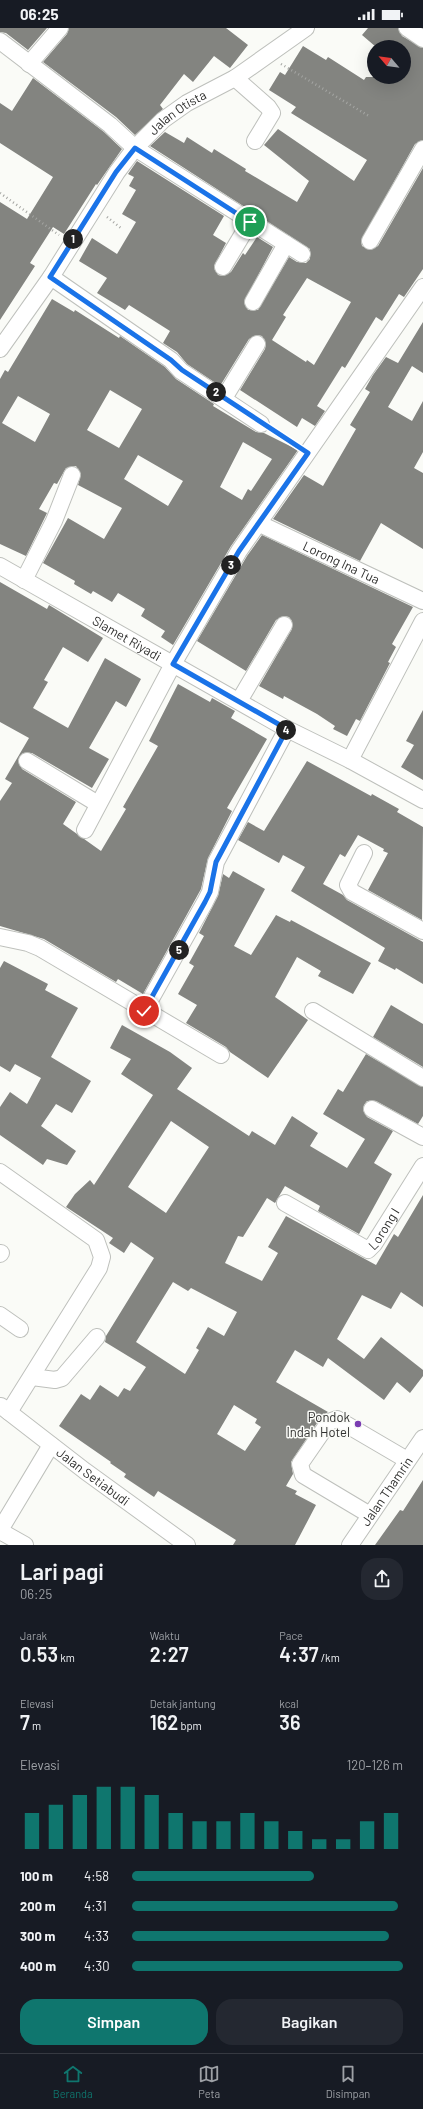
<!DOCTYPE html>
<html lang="id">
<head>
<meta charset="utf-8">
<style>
  :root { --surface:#171b24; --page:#242831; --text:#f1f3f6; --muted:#9ea1a6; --line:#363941; --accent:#0f766e }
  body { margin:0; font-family:Barlow,sans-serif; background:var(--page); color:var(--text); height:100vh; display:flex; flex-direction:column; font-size:15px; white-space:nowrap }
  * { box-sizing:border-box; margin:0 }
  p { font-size:13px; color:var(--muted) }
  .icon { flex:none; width:22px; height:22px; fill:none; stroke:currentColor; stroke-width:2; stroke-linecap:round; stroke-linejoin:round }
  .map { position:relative; height:1517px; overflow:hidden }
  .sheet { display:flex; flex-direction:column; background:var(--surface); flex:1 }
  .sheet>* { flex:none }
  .needle { width:26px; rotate:299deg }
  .tools { position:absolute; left:367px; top:12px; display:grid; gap:8px }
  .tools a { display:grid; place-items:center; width:44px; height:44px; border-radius:50%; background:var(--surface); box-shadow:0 4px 16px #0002; font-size:20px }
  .pin { position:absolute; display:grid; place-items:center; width:34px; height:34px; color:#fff; margin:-17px; border:2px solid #fff; border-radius:50%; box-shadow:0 1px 4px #0007 }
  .km { position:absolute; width:20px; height:20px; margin:-10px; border-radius:50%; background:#222; color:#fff; font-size:11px; line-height:20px; text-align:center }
  .round { display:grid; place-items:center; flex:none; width:42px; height:42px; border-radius:16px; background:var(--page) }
  .overview { display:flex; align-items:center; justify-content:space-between; height:68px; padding:0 20px }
  h1 { font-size:22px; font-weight:600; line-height:30px }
  .figures { display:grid; grid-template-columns:repeat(3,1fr); gap:6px; height:68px; padding:4px 20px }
  .figures div { display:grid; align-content:center }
  .figures b { font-size:20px; font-weight:600 }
  .figures small { font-size:11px; font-weight:400 }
  .figures p { font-size:11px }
  .chart { height:112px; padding:8px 20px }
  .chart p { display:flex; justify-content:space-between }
  .chart svg { width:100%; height:72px; margin-top:4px; stroke:var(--accent); stroke-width:6 }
  .button { display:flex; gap:8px; margin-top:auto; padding:8px 20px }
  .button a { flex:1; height:46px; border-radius:16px; background:var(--accent); color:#fff; font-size:16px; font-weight:600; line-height:46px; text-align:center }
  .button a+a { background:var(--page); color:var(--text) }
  ul { padding:0 20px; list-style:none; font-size:13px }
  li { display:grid; grid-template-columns:64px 48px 1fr; align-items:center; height:30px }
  li i { height:10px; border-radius:5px; background:var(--accent) }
  .status { display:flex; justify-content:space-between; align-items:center; height:28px; padding:0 20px; background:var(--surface); direction:ltr }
  .status svg { height:11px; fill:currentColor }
  .tabs { display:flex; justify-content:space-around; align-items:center; height:56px; border-top:1px solid var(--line); background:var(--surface); font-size:11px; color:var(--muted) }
  .tabs a { display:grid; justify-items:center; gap:2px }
  .tabs .selected { color:var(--accent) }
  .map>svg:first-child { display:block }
</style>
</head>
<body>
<div class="status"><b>06:25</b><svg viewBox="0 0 49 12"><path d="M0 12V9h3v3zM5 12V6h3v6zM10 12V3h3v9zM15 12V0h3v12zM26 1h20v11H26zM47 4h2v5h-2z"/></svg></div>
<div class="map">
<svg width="423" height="1517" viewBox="0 0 423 1517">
  <rect width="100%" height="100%" fill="#fafbf7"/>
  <g fill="#838480" fill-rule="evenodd">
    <polygon points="0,0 47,0 28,22 6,5 0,4"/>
    <polygon points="69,0 226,0 248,17 230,40 214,28 193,54 184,46 160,77 163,81 135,107 116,89 43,34 67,6"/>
    <path d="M368,0H398L402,8L423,20V112L415,116L361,213L362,218L370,222L378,218L423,140V241L404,269L399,266L382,293L376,289L345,340L342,338L317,378L325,383L315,398L302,390L297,399L240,362L265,321L266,316L262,308L257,307L249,311L220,358L187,336L177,324L163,315L170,303L129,277L125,282L97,265L107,250L79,233L92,210L117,226L136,194L122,186L136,162L129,158L134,149L128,146L137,133L224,188L213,207L226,215L214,238L218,247L223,248L231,244L243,225L245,227L257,209L273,219L244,274L248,282H258L289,229L297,234L306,235L310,231V221L150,118L165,104L184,115L187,109L212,125L214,121L246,141L245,143L297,174L309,153L264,117L278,101L354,153L367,132L291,85L296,79L269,62L280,44L285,47L303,18L326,32L328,29L364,52L366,49H404V19H376L362,7ZM307,250L351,274L314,337L307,332L306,334L272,312L286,289L283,287Z"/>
    <polygon points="33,50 104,104 122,121 97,157 96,156 64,206 53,199 30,235 35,238 0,292 0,174 27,191 53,149 0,115 0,75 12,83"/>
    <path d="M52,271L74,284L75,282L119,310L120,308L165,339L176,351L214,376L213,378L256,404L264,405L298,422L231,518L173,617L161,609L165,603L141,588L145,581L118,565L112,574L93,563L91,566L74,556L75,553L43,535L68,490L104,511L122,480L78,457L81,446L76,438L66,440L57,456L54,455L39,481L47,485L26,528L0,516V351L5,342L8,344ZM110,362L142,381L119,420L87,402ZM18,368L50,386L35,414L2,395ZM243,414L272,431L251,463L248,461L242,472L220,459ZM138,427L183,453L168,478L124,451Z"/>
    <polygon points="423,294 423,345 412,338 388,379 412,393 423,373 423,424 414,440 423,445 423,521 381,495 360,533 273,491 304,447 323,458 356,401 350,397 370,364 365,361 373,347 386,329 398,335"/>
    <polygon points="262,507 413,579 392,616 396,619 388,634 390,635 360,693 356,691 347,708 333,701 335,698 317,686 284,668 283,671 259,658 292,601 292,593 289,589 284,588 276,592 246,643 197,613 247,528"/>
    <polygon points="0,554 47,581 49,577 103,610 88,634 63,619 44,652 48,654 33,680 68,700 105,630 141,651 126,679 116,673 89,720 109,731 92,760 32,725 23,725 18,732 22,741 76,774 63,796 101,823 126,781 123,779 158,718 149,713 178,656 210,674 212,670 235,683 231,690 267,711 227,780 232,783 208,830 201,861 143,966 118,951 116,954 44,911 0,898 0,773 12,755 5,751 29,710 0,694"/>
    <polygon points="423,682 423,752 401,739 414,717 406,713"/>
    <polygon points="307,733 371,768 372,766 399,781 397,784 423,799 422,892 368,862 388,825 383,823 384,821 358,807 345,829 340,826 323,856 343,867 347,872 423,914 423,956 396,940 395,942 378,933 385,920 291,863 305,839 283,827 279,835 238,812 248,794 264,803"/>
    <polygon points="233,843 265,861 234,918 251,927 276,887 290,894 291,892 371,935 353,966 318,948 321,943 297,929 275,969 308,992 268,1050 230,1024 226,1019 186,995 197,977 178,966 194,938 189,935 204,908 199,905 218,868 223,846 229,850"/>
    <polygon points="4,933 48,956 45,962 78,980 51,1029 91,1053 72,1085 56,1076 41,1098 76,1123 67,1137 47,1131 43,1137 0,1107 0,1079 10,1064 27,1076 41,1050 15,1036 10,1044 0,1038 0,940"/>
    <polygon points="391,977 423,996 423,1039 373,1009"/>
    <path d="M122,997L170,1024L192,1040L177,1061L249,1108L252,1103L275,1117L292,1088L318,1105L310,1118L347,1140L365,1111L323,1086L338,1061L343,1064L366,1026L423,1059V1088L418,1096L376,1073H367L364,1077L363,1082L367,1089L393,1103L374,1135L392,1146L359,1206L318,1183L320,1178L285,1158L275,1175L267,1170L243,1209L238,1208L225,1235L262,1253L278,1225L268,1219L286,1188L376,1237L394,1206L398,1209L423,1167V1279L401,1264L391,1281L362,1267L337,1311L364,1331L381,1309L423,1342V1348L410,1365L397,1354L384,1372L328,1330L323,1339L295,1322L276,1354L328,1384L321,1389L291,1434L293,1446L286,1458L297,1463L295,1466L316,1477L295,1517H233L236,1512L158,1463L154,1469L124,1449L126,1446L110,1435L111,1434L59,1398L81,1366L90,1372L100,1357L118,1369L124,1360L130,1363L146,1339L105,1314L106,1308L154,1230L131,1214L124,1225L109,1215L113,1210L66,1179L75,1166L90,1152L94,1157L153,1067L121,1046L131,1031L110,1020ZM171,1093L209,1119L166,1185L128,1159ZM173,1254L188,1263L191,1260L237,1284L224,1308L208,1299L196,1320L199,1322L185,1346L136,1314ZM234,1377L257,1391L255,1395L261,1399L245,1423L217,1406Z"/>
    <polygon points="423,1452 423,1517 375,1517 400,1482 403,1483"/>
  </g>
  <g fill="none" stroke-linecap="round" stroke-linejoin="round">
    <g stroke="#bec0bc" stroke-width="18">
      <g id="minor">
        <polyline points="407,0 423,11"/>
        <polyline points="0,13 110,97 135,120 302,226"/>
        <polyline points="29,36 60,0"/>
        <polyline points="235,50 268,79 272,85 255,113"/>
        <polyline points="370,213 423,121"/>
        <polyline points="223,239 250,194"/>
        <polyline points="51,249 171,332 181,343 261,396"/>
        <polyline points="253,274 286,216"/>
        <path id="s1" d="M0,321L51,249L117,144L135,120L163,92L187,75L235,50L306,0"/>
        <polyline points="224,370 257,316"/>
        <path id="s2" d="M260,496L423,573"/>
        <path id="s3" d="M0,538L287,701L350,732L423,772"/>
        <polyline points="24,552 54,493 72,447"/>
        <polyline points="239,673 284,597"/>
        <polyline points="350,732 423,593"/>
        <polyline points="27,733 98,776"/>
        <polyline points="85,802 173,636 239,523 423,259"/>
        <polyline points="364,825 348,857 352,864 423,903"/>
        <polyline points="0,909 28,915 40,920 221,1027"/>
        <polyline points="144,983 205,874 210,864 216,834 287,701"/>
        <polyline points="313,983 423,1050"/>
        <polyline points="372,1081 423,1109"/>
        <polyline points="0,1144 96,1212 102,1229 99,1240 9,1384"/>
        <path id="s4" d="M285,1175L368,1222L374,1216L423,1138"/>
        <polyline points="0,1226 1,1225"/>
        <polyline points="0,1287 20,1301"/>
        <polyline points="32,1349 55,1352 62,1350 97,1309"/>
        <path id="s5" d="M1,1378L85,1443L187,1517"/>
        <polyline points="370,1487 303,1447 300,1436 329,1394 337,1391 407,1432"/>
        <polyline points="0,1502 51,1417"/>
        <polyline points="0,1503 25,1517"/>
        <path id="s6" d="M350,1517L423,1410"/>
      </g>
    </g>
    <g stroke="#a5a6a3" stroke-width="2.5" stroke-dasharray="1 3" stroke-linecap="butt">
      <polyline points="281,36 369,88"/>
      <polyline points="0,165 59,207"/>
      <polyline points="107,189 122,201"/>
      <polyline points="275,404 294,416"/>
    </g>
    <use href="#minor" stroke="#fff" stroke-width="16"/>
  </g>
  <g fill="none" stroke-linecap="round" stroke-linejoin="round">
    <g stroke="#fff" stroke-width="8">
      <polyline id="route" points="144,983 205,874 210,864 216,834 287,701 173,636 239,523 308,425 182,342 171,332 50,249 116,144 135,120 250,194"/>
    </g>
    <use href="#route" stroke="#1a73e8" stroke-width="5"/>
  </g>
  <circle fill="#7a3db2" stroke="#fafbf7" stroke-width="1.5" cx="358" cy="1396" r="4"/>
  <g text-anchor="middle" stroke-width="3" stroke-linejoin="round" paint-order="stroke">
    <g font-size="13" fill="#30302f" stroke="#fafbf7">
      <text dy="5" stroke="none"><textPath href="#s1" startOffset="298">Jalan Otista</textPath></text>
      <text dy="5" stroke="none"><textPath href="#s2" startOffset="90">Lorong Ina Tua</textPath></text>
      <text dy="5" stroke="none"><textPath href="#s3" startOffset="146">Slamet Riyadi</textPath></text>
      <text dy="5" stroke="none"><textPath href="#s4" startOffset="122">Lorong I</textPath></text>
      <text dy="5" stroke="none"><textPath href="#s5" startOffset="116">Jalan Setiabudi</textPath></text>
      <text dy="5" stroke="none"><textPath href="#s6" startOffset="65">Jalan Thamrin</textPath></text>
    </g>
    <g font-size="13" fill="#30302f" stroke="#fafbf7" text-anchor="end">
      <text x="350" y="1394">Pondok<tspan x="350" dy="15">Indah Hotel</tspan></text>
    </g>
  </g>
</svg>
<div class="tools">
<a><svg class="needle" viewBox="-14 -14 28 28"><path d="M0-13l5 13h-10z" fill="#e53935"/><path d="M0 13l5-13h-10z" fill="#9ea1a6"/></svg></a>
</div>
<div class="pin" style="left:250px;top:194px;background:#1e9e55"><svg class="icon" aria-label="arrive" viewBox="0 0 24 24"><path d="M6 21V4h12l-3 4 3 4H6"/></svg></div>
<div class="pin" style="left:144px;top:983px;background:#d93025"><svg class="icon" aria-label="check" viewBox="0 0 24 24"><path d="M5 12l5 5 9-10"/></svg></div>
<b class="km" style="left:73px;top:211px">1</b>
<b class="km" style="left:216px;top:364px">2</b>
<b class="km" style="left:231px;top:537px">3</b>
<b class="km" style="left:286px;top:702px">4</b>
<b class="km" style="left:179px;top:922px">5</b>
</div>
<section class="sheet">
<div class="overview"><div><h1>Lari pagi</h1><p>06:25</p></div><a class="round"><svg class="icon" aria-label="share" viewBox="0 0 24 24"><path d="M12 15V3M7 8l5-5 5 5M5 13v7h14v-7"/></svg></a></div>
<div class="figures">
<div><p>Jarak</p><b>0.53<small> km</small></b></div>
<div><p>Waktu</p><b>2:27</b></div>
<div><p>Pace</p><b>4:37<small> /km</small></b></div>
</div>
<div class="figures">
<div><p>Elevasi</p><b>7<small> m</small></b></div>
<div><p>Detak jantung</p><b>162<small> bpm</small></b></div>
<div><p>kcal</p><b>36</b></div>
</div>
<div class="chart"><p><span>Elevasi</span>120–126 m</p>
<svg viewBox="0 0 160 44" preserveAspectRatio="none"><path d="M5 44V22M15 44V17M25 44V11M35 44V6M45 44V6M55 44V11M65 44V22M75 44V27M85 44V27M95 44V22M105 44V27M115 44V33M125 44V38M135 44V38M145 44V27M155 44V22"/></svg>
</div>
<ul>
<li><b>100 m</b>4:58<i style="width:67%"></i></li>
<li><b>200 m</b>4:31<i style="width:98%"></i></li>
<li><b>300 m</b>4:33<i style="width:95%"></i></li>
<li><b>400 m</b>4:30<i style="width:100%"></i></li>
</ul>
<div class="button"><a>Simpan</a><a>Bagikan</a></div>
</section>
<nav class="tabs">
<a class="selected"><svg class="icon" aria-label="home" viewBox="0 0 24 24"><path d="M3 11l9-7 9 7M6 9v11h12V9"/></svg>Beranda</a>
<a><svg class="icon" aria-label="map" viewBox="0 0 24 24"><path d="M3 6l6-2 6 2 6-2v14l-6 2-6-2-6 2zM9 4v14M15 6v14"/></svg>Peta</a>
<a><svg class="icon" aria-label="saved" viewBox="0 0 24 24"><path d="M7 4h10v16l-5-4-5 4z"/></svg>Disimpan</a>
</nav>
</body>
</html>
